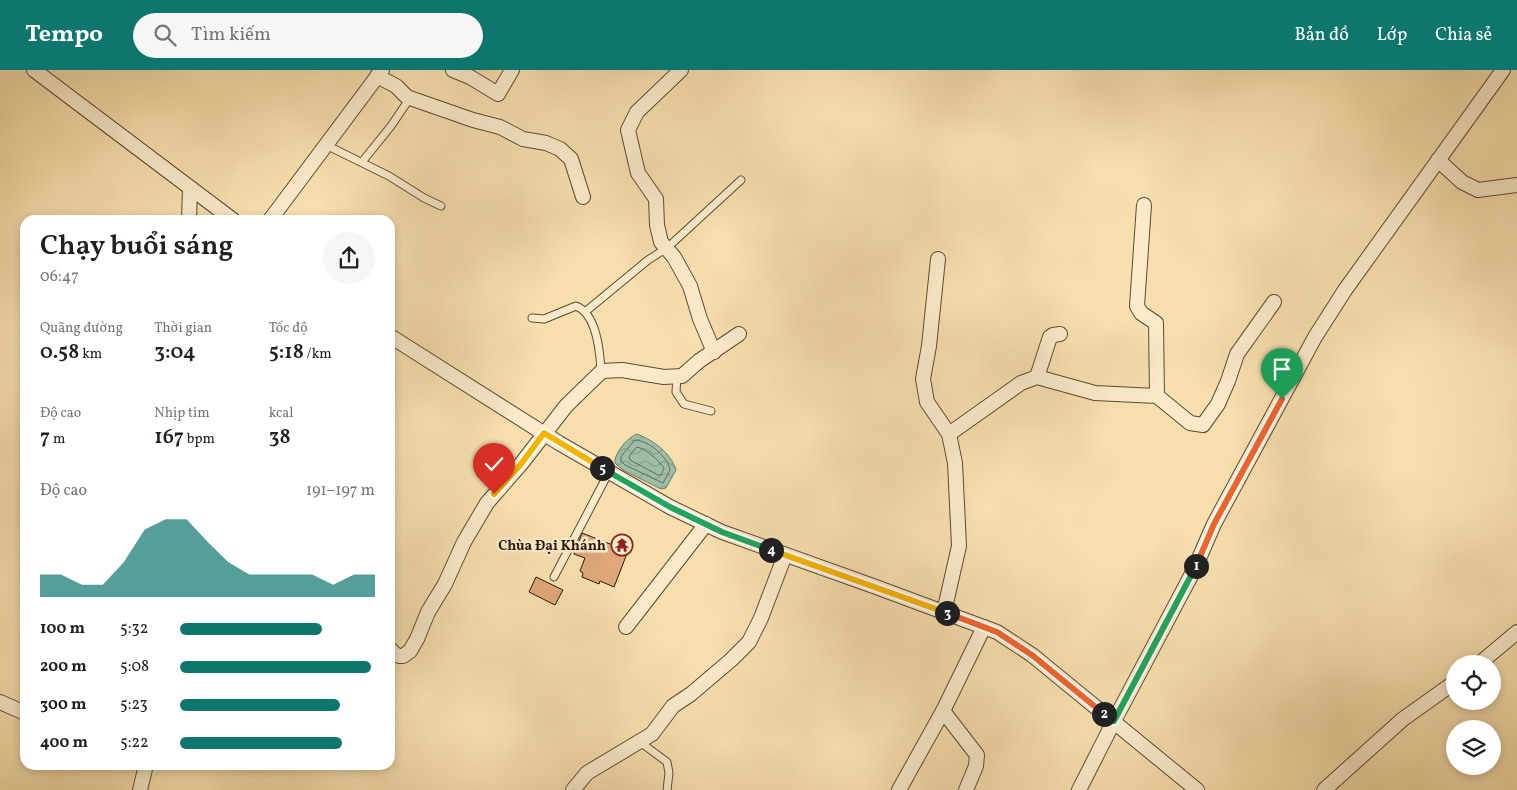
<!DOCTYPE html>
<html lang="vi">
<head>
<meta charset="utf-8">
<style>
  :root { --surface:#fff; --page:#f6f6f6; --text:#202124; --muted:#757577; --accent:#0f766e }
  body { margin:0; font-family:Vollkorn,serif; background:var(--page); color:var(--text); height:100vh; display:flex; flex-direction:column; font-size:19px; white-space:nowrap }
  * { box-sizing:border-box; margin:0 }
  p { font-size:16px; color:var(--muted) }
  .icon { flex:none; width:28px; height:28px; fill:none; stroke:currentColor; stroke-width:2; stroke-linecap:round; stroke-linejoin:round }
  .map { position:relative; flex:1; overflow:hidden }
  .drawer { position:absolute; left:20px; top:145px; width:375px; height:555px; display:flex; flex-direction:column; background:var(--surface); border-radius:15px; box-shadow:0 2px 8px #0003 }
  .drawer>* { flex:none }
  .fabs { position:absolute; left:1446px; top:585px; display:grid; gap:10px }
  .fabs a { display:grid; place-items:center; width:55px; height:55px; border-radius:50%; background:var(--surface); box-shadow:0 2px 8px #0003; font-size:25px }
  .pin { position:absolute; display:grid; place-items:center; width:42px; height:42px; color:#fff; margin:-51px -21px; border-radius:50% 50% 50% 0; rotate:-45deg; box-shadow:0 0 5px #0007 }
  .pin .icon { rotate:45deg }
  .km { position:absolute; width:25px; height:25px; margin:-12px; border-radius:50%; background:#222; color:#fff; font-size:14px; line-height:25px; text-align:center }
  .round { display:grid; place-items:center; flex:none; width:52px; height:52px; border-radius:26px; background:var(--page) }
  .overview { display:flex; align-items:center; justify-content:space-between; height:85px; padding:0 20px }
  h1 { font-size:28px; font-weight:600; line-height:38px }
  .metrics { display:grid; grid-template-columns:repeat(3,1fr); gap:8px; height:85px; padding:5px 20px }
  .metrics div { display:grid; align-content:center }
  .metrics b { font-size:21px; font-weight:600 }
  .metrics small { font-size:14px; font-weight:400 }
  .metrics p { font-size:14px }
  .chart { height:140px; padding:10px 20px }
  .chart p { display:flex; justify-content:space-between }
  .chart svg { width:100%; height:90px; margin-top:5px; fill:var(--accent); opacity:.7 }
  ul { padding:0 20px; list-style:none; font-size:16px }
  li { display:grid; grid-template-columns:80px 60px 1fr; align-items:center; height:38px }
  li i { height:12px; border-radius:6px; background:var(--accent) }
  header { display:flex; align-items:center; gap:30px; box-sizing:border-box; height:70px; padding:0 25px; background:var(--accent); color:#fff }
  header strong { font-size:24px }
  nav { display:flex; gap:28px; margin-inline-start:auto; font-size:18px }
  .search { width:350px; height:45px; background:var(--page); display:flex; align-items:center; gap:12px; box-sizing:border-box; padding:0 18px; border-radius:28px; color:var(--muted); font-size:19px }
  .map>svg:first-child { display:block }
</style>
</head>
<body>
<header>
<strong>Tempo</strong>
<div class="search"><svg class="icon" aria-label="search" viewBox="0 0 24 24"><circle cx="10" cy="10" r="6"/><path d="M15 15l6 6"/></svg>Tìm kiếm</div>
<nav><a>Bản đồ</a><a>Lớp</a><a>Chia sẻ</a></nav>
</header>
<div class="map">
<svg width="1517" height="720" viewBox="0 0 1517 720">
  <defs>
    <pattern id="water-waves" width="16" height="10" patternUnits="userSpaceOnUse" patternTransform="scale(1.25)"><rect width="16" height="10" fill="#9ebda5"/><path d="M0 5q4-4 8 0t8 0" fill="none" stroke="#88a28d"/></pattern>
  </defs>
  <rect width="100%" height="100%" fill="#f7dead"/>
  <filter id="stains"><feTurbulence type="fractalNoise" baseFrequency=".004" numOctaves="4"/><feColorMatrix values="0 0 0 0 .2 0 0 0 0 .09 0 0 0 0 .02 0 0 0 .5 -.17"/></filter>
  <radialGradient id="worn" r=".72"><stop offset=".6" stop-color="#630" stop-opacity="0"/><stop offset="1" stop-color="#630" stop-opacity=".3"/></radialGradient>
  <path fill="url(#water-waves)" stroke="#6f7b68" d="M637,364C653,370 671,383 676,400L666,418L661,419L623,400L615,393C614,383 628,367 637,364Z"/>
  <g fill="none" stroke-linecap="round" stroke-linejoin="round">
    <g stroke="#646a58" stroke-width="1">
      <path d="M635,370C648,370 668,387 670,400L663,413L625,395L621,391V387Z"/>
      <path d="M637,377C647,379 658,390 664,398L661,405H658L630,390L629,387Z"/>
    </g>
  </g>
  <g fill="#dfa77a" stroke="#29180c">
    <polygon points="582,463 628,481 614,517 600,511 599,514 582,507 583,503 580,501 585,488 574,484"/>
    <polygon points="536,507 563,520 555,535 529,522"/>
  </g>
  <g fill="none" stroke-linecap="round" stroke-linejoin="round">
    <g stroke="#5c4a34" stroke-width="9">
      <g id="service">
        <polyline points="326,75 389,106 424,128 441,136"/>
        <polyline points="362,92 391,56 410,28"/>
        <polyline points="585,242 648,190 667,178 741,110"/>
        <path d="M532,248L544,249L576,236C597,244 600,282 601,301"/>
        <polyline points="677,306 676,322 684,334 711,341"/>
        <polyline points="554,507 609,402"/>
        <polyline points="640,672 667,692 669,703 667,720"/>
      </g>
    </g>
    <g stroke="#5c4a34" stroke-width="16">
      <g id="minor">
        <polyline points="34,0 233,150"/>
        <polyline points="453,0 470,7 498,24 512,0"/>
        <polyline points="681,0 637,42 628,60 638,103 656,129 657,155 661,172 674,187 690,216 700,249 714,282"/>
        <polyline points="377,6 396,16 407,27 473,50 500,57 523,69 546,73 560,79 571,89 583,127"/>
        <polyline points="1438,90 1462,112 1478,120 1517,115"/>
        <polyline points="1144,135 1137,236 1141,243 1156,253 1157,326"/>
        <polyline points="189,150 190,118"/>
        <polyline points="270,150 382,0"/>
        <polyline points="938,189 929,276 923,309 927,332 949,364 955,393 959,476 944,542"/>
        <polyline points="390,266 559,373 670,437 722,462 876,517 997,562 1032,585 1197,720"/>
        <polyline points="1037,307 1050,267 1053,265 1060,264"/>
        <polyline points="949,364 1021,313 1037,307 1095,323 1157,326 1190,353 1203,355 1218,334 1228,311 1237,284 1274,232"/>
        <polyline points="626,557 706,454"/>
        <polyline points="390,579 396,585 400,586 403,586 410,581 417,569 428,542 445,514 464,472 487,433 521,394 566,336 602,301 622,300 664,307 682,306 699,291 739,264"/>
        <polyline points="1479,594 1517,562"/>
        <polyline points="0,632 25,643"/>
        <polyline points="943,641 977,685 976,696 966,720"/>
        <polyline points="140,720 146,695"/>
        <polyline points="573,720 587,703 652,664 673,636 691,624 731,590 749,572 761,548 785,485"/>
        <polyline points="899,720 943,641 984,557"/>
        <polyline points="1079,720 1114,651 1194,500 1214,454 1315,267 1345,220 1503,0"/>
        <polyline points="1324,720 1403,649 1455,612"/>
      </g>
    </g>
    <use href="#service" stroke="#faeaca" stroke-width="7"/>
    <use href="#minor" stroke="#faeaca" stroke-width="14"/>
  </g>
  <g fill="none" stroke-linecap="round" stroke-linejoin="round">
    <g stroke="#fff" stroke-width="10">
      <polyline id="split-1" points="1196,496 1214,454 1282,329"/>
    </g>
    <g stroke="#fff" stroke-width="10">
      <polyline id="split-2" points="1104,644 1114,651 1196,496"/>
    </g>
    <g stroke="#fff" stroke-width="10">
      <polyline id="split-3" points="947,543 997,562 1032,585 1104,644"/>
    </g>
    <g stroke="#fff" stroke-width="10">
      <polyline id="split-4" points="771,480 947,543"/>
    </g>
    <g stroke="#fff" stroke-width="10">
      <polyline id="split-5" points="602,398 670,437 722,462 771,480"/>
    </g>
    <g stroke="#fff" stroke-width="10">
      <polyline id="split-6" points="494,424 521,394 544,363 602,398"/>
    </g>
    <use href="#split-1" stroke="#f0652b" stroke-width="6"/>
    <use href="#split-2" stroke="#22a559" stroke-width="6"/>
    <use href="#split-3" stroke="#f0652b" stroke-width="6"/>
    <use href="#split-4" stroke="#f5b400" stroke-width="6"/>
    <use href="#split-5" stroke="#22a559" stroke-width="6"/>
    <use href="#split-6" stroke="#f5b400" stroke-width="6"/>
  </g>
  <defs>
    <g id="temple-ring" transform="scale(1.125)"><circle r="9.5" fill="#faeaca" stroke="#8f2418" stroke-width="1.5"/><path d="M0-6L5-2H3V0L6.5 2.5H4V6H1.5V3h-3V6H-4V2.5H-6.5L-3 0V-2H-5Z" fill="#8f2418"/></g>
  </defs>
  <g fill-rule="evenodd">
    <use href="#temple-ring" x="622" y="475"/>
  </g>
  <g text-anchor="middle" stroke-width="5" stroke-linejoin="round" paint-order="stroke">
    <g font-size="14" font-weight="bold" fill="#29180c" stroke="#faeaca" text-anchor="end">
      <text x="606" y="480">Chùa Đại Khánh</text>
    </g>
  </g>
  <rect width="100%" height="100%" filter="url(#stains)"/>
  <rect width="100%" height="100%" fill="url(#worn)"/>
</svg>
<div class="fabs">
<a><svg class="icon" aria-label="locate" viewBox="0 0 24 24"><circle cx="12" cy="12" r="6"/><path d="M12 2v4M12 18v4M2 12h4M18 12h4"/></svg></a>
<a><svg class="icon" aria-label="layers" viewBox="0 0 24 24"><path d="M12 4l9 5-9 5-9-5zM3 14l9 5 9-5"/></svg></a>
</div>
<div class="pin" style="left:1282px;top:329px;background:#1e9e55"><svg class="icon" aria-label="arrive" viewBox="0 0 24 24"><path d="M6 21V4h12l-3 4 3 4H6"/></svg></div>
<div class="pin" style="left:494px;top:424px;background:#d93025"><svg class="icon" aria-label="check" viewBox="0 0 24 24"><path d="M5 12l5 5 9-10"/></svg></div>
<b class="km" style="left:1196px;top:496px">1</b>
<b class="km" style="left:1104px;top:644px">2</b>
<b class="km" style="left:947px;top:543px">3</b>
<b class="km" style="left:771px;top:480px">4</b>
<b class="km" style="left:602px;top:398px">5</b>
<section class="drawer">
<div class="overview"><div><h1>Chạy buổi sáng</h1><p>06:47</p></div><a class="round"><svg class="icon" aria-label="share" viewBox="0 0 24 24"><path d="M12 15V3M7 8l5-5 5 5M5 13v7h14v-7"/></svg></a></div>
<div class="metrics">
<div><p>Quãng đường</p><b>0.58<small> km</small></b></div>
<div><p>Thời gian</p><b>3:04</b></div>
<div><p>Tốc độ</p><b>5:18<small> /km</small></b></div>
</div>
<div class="metrics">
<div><p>Độ cao</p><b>7<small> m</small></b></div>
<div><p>Nhịp tim</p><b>167<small> bpm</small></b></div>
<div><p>kcal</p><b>38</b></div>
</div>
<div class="chart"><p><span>Độ cao</span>191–197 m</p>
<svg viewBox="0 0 160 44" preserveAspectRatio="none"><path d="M0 44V33L10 33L20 38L30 38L40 27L50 11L60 6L70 6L80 17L90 27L100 33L110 33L120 33L130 33L140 38L150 33L160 33V44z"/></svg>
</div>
<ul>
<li><b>100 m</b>5:32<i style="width:73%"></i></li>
<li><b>200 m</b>5:08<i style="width:98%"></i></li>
<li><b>300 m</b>5:23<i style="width:82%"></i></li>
<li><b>400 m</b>5:22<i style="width:83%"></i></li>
</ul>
</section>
</div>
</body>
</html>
